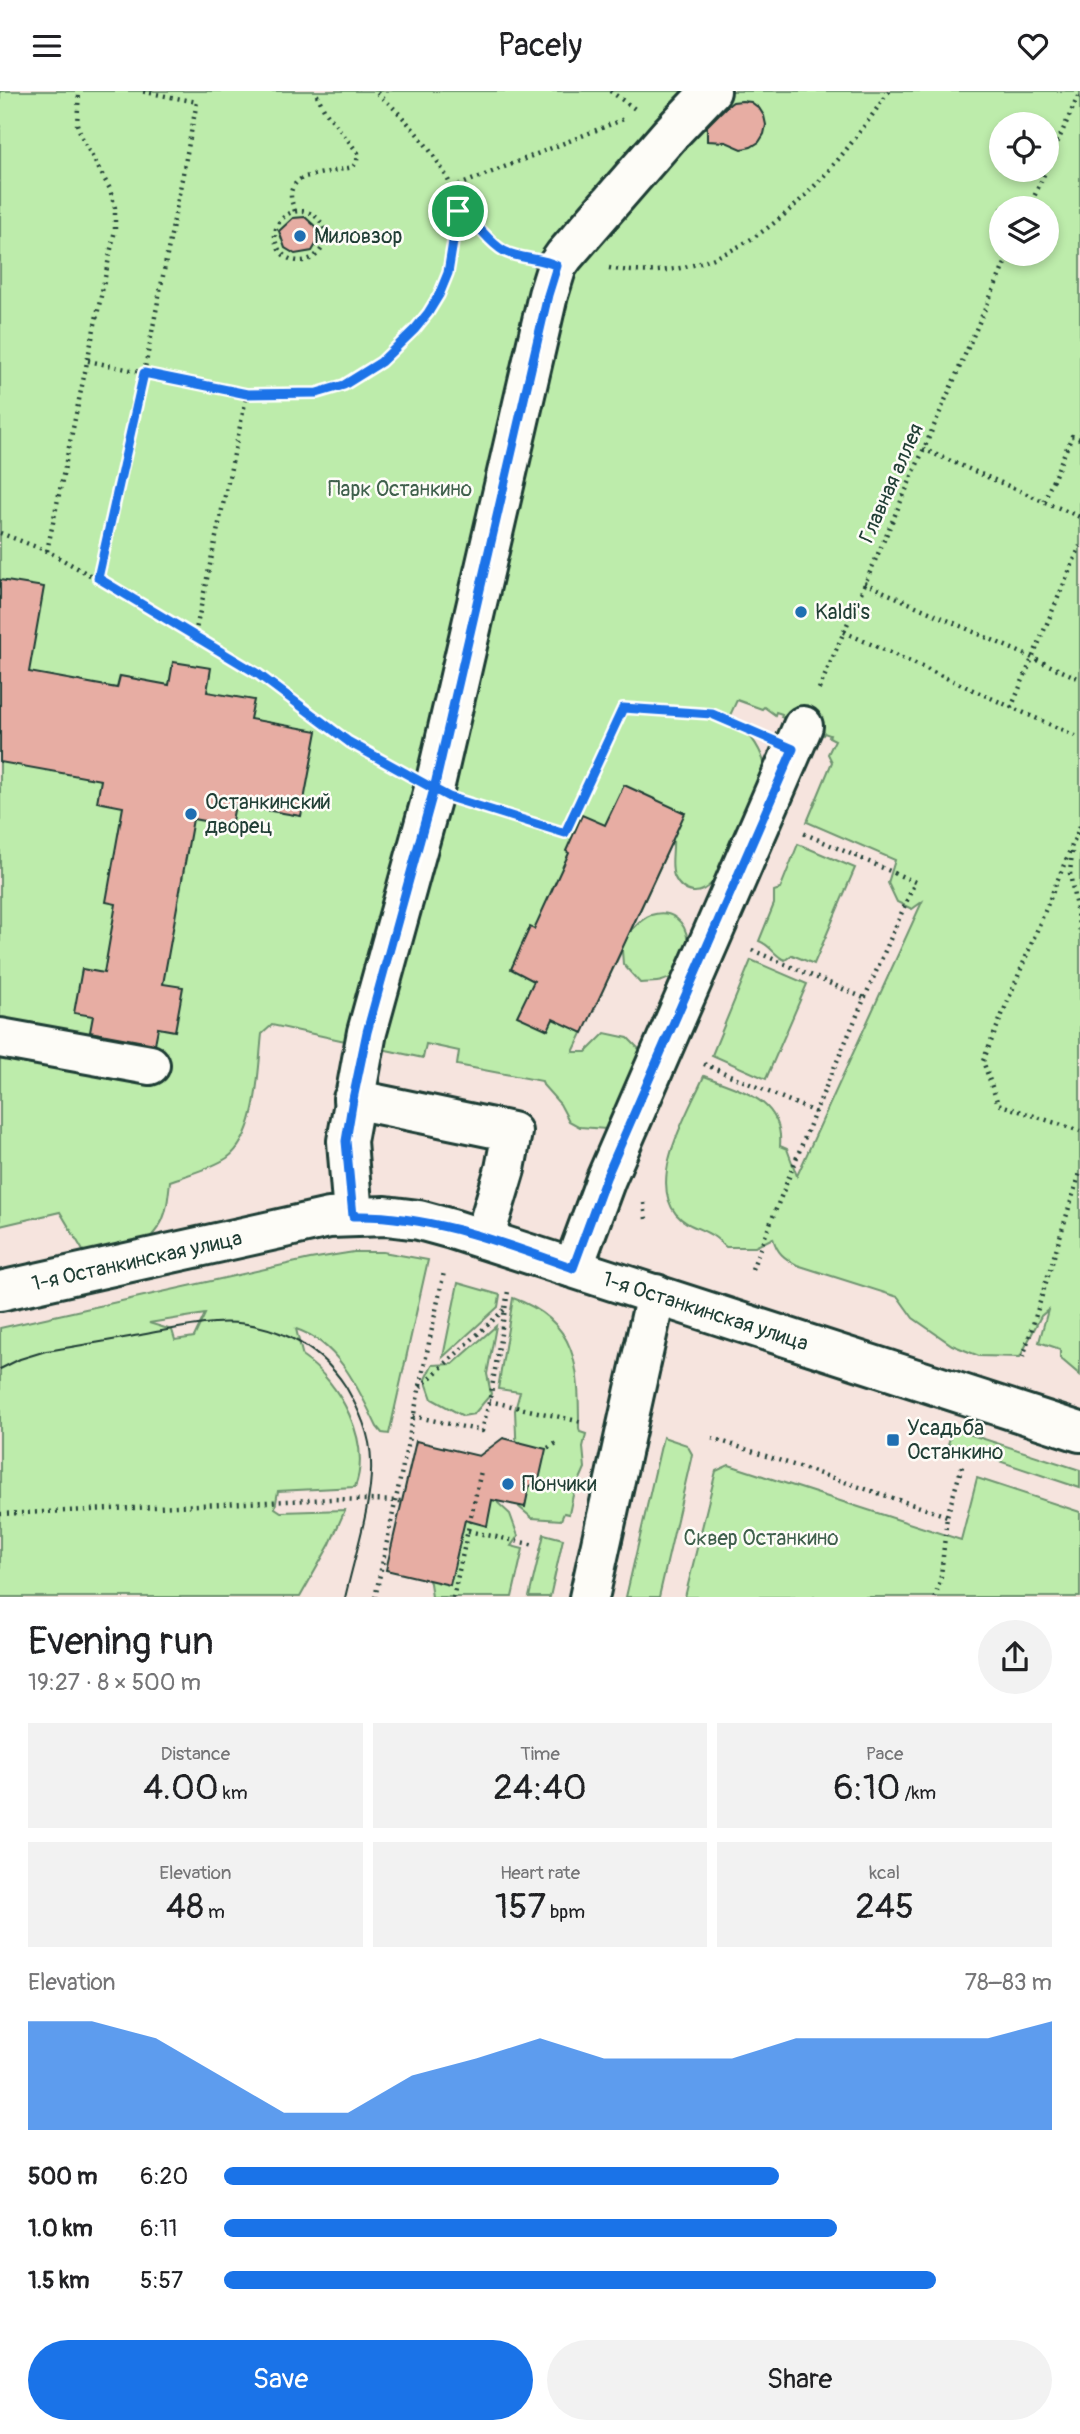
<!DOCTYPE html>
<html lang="en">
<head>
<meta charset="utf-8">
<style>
  :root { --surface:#fff; --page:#f2f2f2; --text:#202124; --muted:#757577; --accent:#1a73e8 }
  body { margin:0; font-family:Pangolin,sans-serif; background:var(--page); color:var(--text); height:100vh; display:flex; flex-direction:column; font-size:26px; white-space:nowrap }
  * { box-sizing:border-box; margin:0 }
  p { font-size:23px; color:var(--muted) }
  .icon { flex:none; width:38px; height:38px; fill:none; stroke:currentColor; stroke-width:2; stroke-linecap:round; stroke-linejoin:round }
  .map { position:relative; height:1506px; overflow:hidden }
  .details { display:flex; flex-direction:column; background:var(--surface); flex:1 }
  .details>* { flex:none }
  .fabs { position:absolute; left:989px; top:21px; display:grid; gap:14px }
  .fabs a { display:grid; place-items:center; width:70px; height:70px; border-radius:50%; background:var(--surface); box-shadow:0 4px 10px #0003; font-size:35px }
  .pin { position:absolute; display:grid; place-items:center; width:60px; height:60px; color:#fff; margin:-30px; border:4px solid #fff; border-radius:50%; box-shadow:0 2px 7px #0007 }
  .round { display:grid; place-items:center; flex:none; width:74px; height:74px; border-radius:37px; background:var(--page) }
  .overview { display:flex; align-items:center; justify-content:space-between; height:119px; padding:0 28px }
  h1 { font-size:38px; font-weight:600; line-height:52px }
  .figures { display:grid; grid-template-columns:repeat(3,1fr); gap:10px; height:119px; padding:7px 28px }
  .figures div { display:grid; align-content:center; border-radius:0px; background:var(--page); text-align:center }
  .figures b { font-size:35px; font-weight:600 }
  .figures small { font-size:19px; font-weight:400 }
  .figures p { font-size:19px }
  .chart { height:196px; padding:14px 28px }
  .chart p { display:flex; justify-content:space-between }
  .chart svg { width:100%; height:126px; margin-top:7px; fill:var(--accent); opacity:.7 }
  .action { display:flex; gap:14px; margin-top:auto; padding:14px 28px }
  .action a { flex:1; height:80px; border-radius:42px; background:var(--accent); color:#fff; font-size:28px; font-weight:600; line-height:80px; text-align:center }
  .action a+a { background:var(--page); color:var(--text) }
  ul { padding:0 28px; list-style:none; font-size:23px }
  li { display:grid; grid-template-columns:112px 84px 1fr; align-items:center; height:52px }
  li i { height:18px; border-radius:9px; background:var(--accent) }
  header { display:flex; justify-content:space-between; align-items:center; height:91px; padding:0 28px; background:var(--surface); font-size:32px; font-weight:600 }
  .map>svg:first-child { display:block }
</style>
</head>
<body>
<header><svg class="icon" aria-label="menu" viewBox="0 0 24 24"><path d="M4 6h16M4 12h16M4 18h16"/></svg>Pacely<svg class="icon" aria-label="heart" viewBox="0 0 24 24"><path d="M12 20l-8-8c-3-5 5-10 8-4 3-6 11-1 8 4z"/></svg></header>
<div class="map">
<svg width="1080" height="1507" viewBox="0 0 1080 1507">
  <rect width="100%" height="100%" fill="#f6e4de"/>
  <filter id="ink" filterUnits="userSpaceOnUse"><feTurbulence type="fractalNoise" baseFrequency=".0143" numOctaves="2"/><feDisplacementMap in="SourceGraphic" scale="14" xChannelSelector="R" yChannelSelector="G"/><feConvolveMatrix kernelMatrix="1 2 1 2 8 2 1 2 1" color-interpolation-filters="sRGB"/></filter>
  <g filter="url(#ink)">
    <g fill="#bdecab" stroke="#6e9470" stroke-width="2" fill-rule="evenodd">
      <path d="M0,0H1080V1284L1060,1267V1258L1039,1251L1048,1219L1041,1225L1020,1266L979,1265L952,1254L913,1227L898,1206L797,1174C784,1167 777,1162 773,1147L755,1156H726C722,1153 718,1148 713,1145C701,1137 686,1135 676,1123C647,1087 689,1020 704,985C739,999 784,1008 780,1055L787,1058L797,1085L922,811L912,818L897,811L888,792L895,769L807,731L832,671L828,663L835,649L829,646L830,644L824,642L823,644L781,626L782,623L776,621L775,624L764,616L762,618L737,609L726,633C730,634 735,633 738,635C751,641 763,663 765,676C755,702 726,804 693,801C684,800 678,794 674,785C670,774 674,759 673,748L630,841C635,836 642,827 651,824C694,811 702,880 662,890C656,892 647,891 640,892L623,873L622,859L573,961H586L605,942L628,947L643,962L635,1015L606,1038L580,1036L569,1030L560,1013L543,994L542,990L457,974L459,960L426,953L423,967L272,934L262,943C258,978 258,1045 227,1067C210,1078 189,1083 170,1090C166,1128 165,1132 138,1160L85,1163L60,1121L0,1135ZM1001,33H1046V79H1001ZM1001,117H1046V163H1001Z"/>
      <path d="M798,753L855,777L814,873L792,864L785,869C773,864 772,855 759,850L774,813V800L780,798Z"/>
      <polygon points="751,869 807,893 766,988 712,964"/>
      <path d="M354,1161H383L428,1169L389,1343L382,1342L377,1336C359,1299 339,1252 296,1238L303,1266C340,1291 372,1351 355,1396L278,1400L275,1417L281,1421L345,1419L330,1453L300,1506H0V1237L310,1168ZM205,1223L194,1246L175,1249L172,1239L149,1232Z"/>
      <polygon points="458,1192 500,1204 498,1216 443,1266"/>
      <path d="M513,1207C578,1230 579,1276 579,1337L580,1341L586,1343L583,1356L585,1377L573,1404L569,1423L564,1422L561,1429L532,1427L519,1416L515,1319L520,1301L498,1298Z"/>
      <polygon points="496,1235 487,1283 491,1303 474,1323 463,1325 432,1308 425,1288 432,1274 453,1273"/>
      <polygon points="953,1338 1080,1379 1080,1397 948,1353"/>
      <polygon points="663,1346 687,1354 692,1363 691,1368 659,1506 626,1506"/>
      <polygon points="729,1374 961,1449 977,1387 1080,1421 1080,1506 685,1506 716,1380"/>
      <polygon points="491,1392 498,1412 510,1423 518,1445 511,1455 523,1458 512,1506 432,1506 430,1492 418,1466"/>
      <polygon points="544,1443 563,1448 550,1506 529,1506"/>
    </g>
    <g fill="#e7ada3" stroke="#1f3d34" stroke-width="2">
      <polygon points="742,10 751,11 759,17 764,25 766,34 764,43 759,51 751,56 742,58 726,51 707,50 707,35 725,17 733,11"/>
      <polygon points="305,126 318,138 318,150 312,160 295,163 285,157 279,140 293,127"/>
      <polygon points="0,489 44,496 29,581 117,597 120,585 169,594 173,571 211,577 207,601 254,609 250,628 317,640 301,725 235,714 231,735 193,728 163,893 183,896 175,940 158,937 155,953 90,941 93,925 74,922 82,878 104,882 116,813 106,811 123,716 97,711 101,689 0,671"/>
      <polygon points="624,694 685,722 583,942 553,928 548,939 517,925 534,890 511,878 530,836 534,838 569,762 566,760 582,724 605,734"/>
      <polygon points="503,1347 546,1358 539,1389 529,1396 525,1416 492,1409 487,1435 465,1429 450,1494 386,1479 416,1350 479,1365"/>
    </g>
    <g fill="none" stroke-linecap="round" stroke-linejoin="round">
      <g stroke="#1f3d34" stroke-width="44">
        <g id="minor">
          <polyline points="0,947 150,974"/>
          <polyline points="353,1008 512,1041 505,1078 484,1148"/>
          <polyline points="353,1125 347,1050 367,941 434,698 548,204 557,175 564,165 670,43 711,0"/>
          <polyline points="573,1177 606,1088 803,635"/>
          <path id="s1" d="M0,1200L329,1127L386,1125L419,1129L452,1138L1080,1341"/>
          <polyline points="589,1507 656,1203"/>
        </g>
      </g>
      <g stroke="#1f3d34" stroke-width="4.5" stroke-dasharray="2 5" stroke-linecap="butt">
        <polyline points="610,0 635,18"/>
        <polyline points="1046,77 1080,1"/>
        <polyline points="452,97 624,28"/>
        <polyline points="1029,117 1046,79"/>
        <circle cx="300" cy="145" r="25"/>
        <path d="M295,120C289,105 288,95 304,86L353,76L357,70L358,62L325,20L315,0"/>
        <path d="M458,120C482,132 492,157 518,165"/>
        <path d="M609,177C737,201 825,94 889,0"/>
        <path d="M88,270C123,277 157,285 192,292C233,300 278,310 319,301C366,291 419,246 439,203C448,185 451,166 454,146C455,138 459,128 458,120C457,85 402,20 374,0"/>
        <polyline points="923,358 1080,426"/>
        <polyline points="1044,410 1072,345 1080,348"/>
        <polyline points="0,442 47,460 195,543 258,583 349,651 397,678"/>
        <polyline points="47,460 115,139 115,117 110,98 83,49 77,33 79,0"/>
        <polyline points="98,487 144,282 197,11 140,0"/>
        <polyline points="864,492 1080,588"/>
        <polyline points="844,541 1080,647"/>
        <polyline points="195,543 247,303"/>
        <polyline points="819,598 1009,163"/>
        <polyline points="1011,617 1080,455"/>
        <polyline points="474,714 565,742 623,617 712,623 755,642"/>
        <polyline points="1080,735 983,970 998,1013 1080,1040"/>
        <polyline points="1072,761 1070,782 1080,840"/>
        <polyline points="752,859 864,907"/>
        <polyline points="704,973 815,1021"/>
        <polyline points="644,1112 646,1128"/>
        <polyline points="752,1178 815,1021 915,791 803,742"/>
        <polyline points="1023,1266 1080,1081"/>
        <polyline points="420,1296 504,1219"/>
        <polyline points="489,1310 582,1331"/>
        <polyline points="413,1325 482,1340 491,1303 508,1200"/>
        <polyline points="712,1347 947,1425"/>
        <polyline points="548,1357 560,1350"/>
        <polyline points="0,1423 333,1408 402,1410"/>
        <polyline points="468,1440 535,1454"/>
        <polyline points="375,1507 444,1181"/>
        <polyline points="453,1507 481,1380"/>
        <polyline points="935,1507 941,1485 947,1425 963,1372"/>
      </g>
      <use href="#minor" stroke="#fdfcf7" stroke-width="38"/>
      <path stroke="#1f3d34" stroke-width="2" d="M0,1278L20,1268L46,1260C79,1255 112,1249 146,1243C168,1239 191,1234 214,1232C266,1228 318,1252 346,1296C359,1319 371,1344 371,1371C373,1410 354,1467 345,1507"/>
    </g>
  </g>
  <g fill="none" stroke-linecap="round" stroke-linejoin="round" filter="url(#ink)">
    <g stroke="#fff" stroke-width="14">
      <path id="route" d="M458,120L448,182L439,204L428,222L415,238L381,271L344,294L317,302L247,303L144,282L98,487L258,583L349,651L434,698L367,941L353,1008L346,1050L353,1125C429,1123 503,1152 573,1177L606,1087L793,658L712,623L623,617L565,742L449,706L434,698L548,204L557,175C541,166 521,169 504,160C486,150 477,129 458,120"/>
    </g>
    <use href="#route" stroke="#1a73e8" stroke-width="9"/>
  </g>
  <g fill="#1f6fb2" stroke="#fdfcf7" stroke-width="2.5">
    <circle cx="300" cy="145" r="7"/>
    <circle cx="801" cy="521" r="7"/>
    <circle cx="191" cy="723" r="7"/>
    <rect x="886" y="1342" width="14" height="14" rx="3.5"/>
    <circle cx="508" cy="1393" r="7"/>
  </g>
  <g text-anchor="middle" stroke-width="5" stroke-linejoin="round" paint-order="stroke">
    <g font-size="21" fill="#1f3d34" stroke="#fdfcf7" text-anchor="start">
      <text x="314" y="152">Миловзор</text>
      <text x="815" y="528">Kaldi's</text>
      <text x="205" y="718">Останкинский<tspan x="205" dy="24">дворец</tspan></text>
      <text x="907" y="1344">Усадьба<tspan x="907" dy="24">Останкино</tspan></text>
      <text x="522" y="1400">Пончики</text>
    </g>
    <g font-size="21" fill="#1f3d34" stroke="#fdfcf7">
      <text transform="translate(891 392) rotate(-66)" y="7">Главная аллея</text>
      <text dy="7" stroke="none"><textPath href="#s1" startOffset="140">1-я Останкинская улица</textPath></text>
      <text dy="7" stroke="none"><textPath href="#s1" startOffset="728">1-я Останкинская улица</textPath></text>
    </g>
    <g font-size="21" fill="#3f604c" stroke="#fdfcf7">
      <text x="400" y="405">Парк Останкино</text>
      <text x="761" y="1454">Сквер Останкино</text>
    </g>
  </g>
</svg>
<div class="fabs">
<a><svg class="icon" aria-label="locate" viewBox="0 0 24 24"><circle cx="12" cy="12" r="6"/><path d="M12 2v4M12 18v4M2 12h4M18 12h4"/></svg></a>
<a><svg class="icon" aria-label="layers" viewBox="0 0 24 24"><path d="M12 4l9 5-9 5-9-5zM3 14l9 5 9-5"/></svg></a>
</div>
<div class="pin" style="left:458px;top:120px;background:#1e9e55"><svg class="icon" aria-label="arrive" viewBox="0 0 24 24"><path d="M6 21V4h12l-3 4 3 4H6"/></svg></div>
</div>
<section class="details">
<div class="overview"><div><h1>Evening run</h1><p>19:27 · 8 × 500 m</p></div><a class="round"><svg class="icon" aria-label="share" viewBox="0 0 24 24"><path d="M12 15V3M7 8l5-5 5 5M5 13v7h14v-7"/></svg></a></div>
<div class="figures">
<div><p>Distance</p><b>4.00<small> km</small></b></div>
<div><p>Time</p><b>24:40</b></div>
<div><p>Pace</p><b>6:10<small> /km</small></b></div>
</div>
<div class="figures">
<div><p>Elevation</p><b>48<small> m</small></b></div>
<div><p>Heart rate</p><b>157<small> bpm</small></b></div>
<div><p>kcal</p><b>245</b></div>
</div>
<div class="chart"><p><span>Elevation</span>78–83 m</p>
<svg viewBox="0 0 160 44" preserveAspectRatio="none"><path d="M0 44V6L10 6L20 12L30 25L40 38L50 38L60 25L70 19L80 12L90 19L100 19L110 19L120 12L130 12L140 12L150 12L160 6V44z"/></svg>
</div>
<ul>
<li><b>500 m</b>6:20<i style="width:67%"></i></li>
<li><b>1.0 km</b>6:11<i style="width:74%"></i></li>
<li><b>1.5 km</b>5:57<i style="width:86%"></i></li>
</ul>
<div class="action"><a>Save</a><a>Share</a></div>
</section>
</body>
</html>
